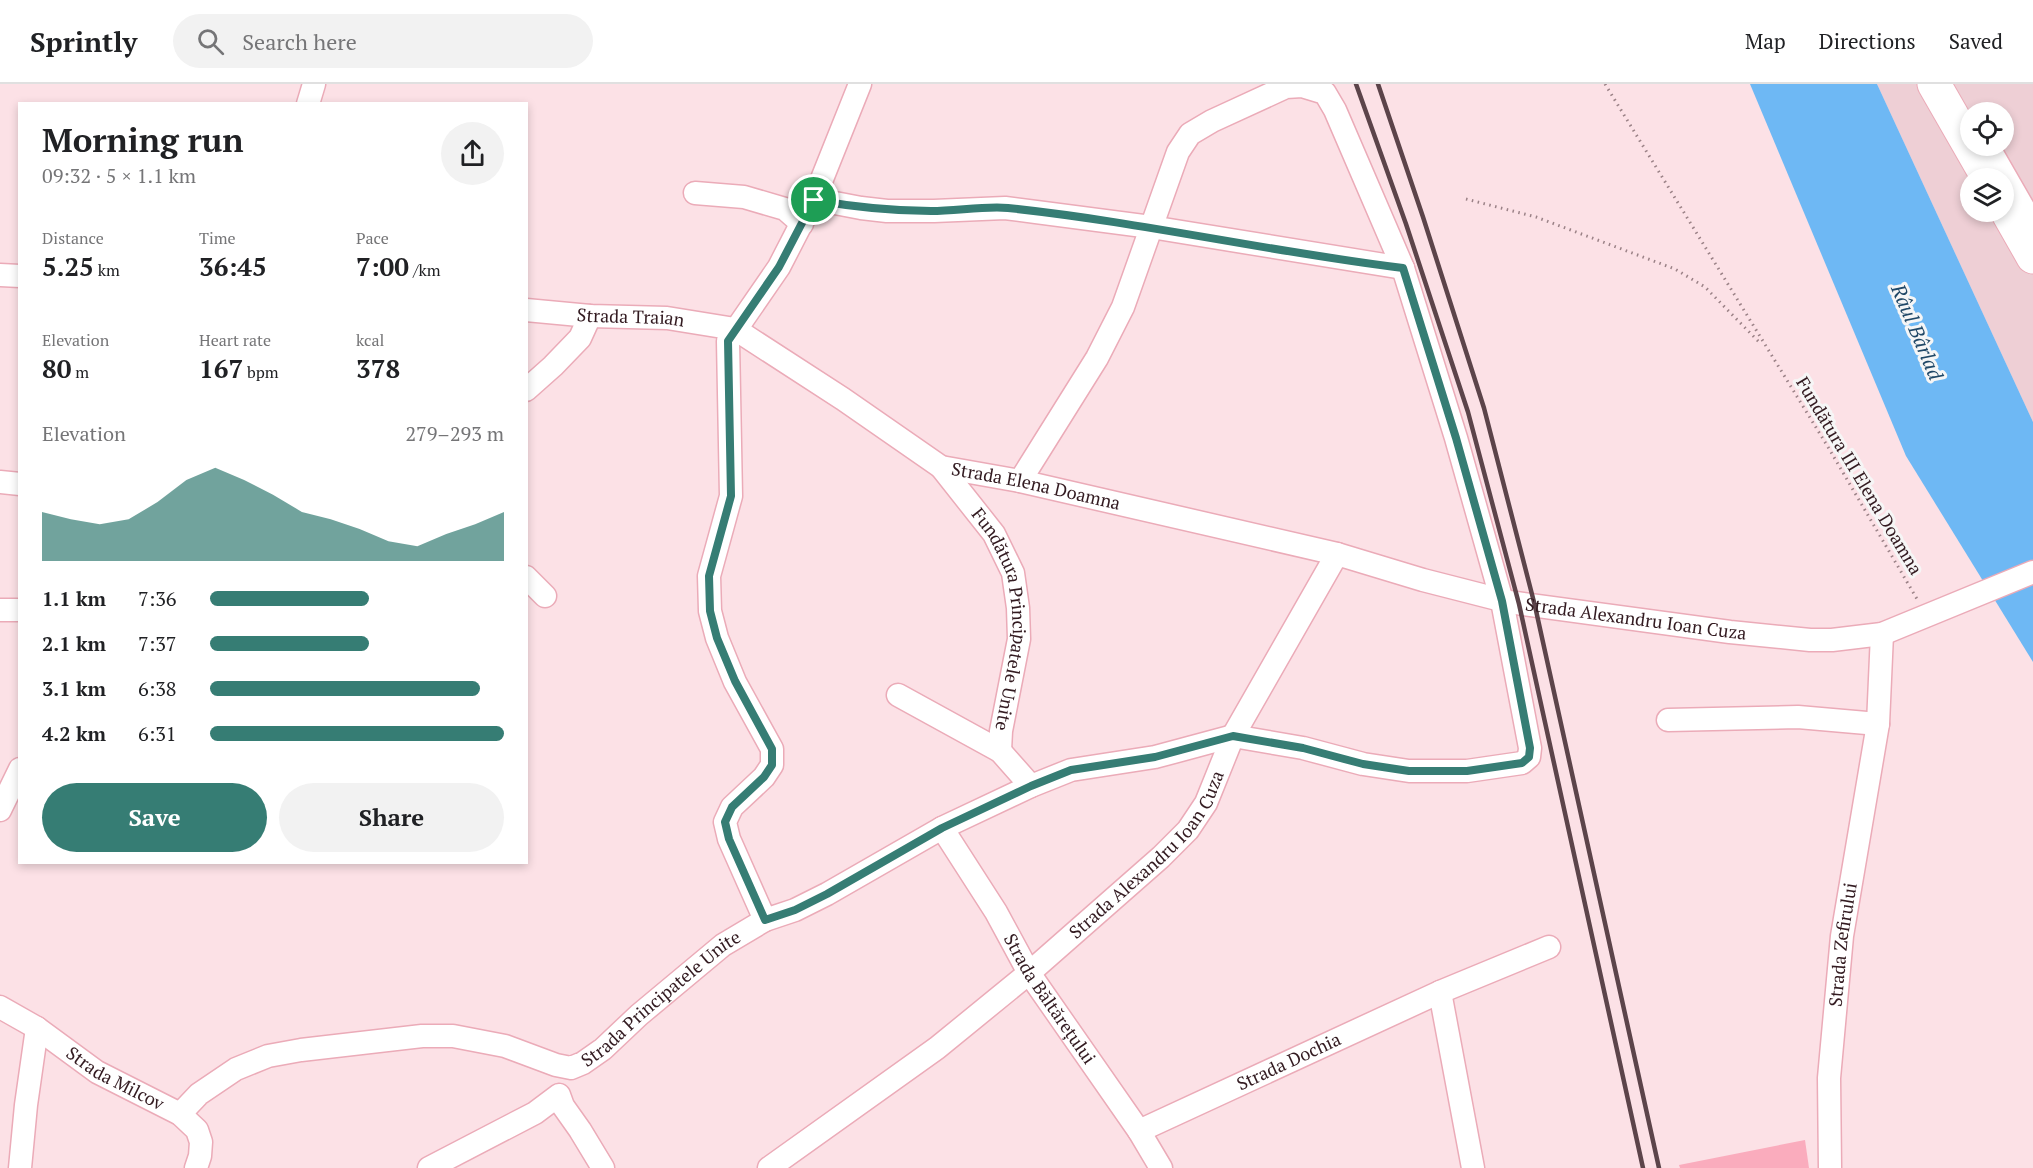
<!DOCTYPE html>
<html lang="en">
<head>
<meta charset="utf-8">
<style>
  :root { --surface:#fff; --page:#f2f2f2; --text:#202124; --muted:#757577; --line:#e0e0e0; --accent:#367d74 }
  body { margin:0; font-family:"PT Serif",serif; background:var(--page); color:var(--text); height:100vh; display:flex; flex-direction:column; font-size:22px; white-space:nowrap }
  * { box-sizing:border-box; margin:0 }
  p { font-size:20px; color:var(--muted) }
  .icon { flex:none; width:33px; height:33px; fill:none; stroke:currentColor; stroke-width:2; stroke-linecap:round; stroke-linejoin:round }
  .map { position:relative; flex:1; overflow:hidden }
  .sheet { position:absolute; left:18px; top:18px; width:510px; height:762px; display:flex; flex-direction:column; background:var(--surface); border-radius:0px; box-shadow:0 3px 9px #0003 }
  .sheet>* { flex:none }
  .fabs { position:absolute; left:1960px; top:18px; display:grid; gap:12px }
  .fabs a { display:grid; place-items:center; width:54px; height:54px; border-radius:50%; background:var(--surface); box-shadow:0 3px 9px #0003; font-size:30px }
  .pin { position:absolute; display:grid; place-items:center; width:51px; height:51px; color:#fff; margin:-26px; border:3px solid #fff; border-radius:50%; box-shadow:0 2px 6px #0007 }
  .round { display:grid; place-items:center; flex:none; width:63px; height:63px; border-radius:32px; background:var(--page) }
  .overview { display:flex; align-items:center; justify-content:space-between; height:102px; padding:0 24px }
  h1 { font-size:33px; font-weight:700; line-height:45px }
  .stats { display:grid; grid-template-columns:repeat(3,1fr); gap:9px; height:102px; padding:6px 24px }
  .stats div { display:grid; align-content:center }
  .stats b { font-size:26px; font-weight:700 }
  .stats small { font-size:16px; font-weight:400 }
  .stats p { font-size:16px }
  .chart { height:168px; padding:12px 24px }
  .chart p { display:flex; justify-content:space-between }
  .chart svg { width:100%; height:108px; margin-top:6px; fill:var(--accent); opacity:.7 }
  .primary-button { display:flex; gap:12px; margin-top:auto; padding:12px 24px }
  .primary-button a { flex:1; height:69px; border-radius:36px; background:var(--accent); color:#fff; font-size:24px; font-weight:700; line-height:69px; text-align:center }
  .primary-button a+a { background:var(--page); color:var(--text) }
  ul { padding:0 24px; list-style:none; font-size:20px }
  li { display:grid; grid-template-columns:96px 72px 1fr; align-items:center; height:45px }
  li i { height:15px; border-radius:8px; background:var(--accent) }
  header { display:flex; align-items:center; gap:36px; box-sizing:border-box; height:84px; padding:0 30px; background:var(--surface); border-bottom:2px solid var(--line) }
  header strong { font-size:28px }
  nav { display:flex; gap:33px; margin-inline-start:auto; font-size:21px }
  .search { width:420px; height:54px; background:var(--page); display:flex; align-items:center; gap:15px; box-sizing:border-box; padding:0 21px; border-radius:33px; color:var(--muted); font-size:22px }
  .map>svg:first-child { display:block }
</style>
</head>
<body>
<header>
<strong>Sprintly</strong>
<div class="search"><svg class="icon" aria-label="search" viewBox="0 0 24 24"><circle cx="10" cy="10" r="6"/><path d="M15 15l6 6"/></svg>Search here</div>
<nav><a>Map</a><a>Directions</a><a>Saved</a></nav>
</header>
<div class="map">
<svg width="2033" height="1084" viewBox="0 0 2033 1084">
  <rect width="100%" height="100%" fill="#fce1e6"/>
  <path fill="#eecfd5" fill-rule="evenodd" d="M1877,0H2033V338ZM1971,28H2004V62H1971ZM1971,94H2004V128H1971Z"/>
  <polygon fill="#faacbd" points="1805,1056 1809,1084 1680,1084 1679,1081"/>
  <polygon fill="#6eb8f4" points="1750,0 1877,0 2033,338 2033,578 1906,372"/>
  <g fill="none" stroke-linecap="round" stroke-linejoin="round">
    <g stroke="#ebabb8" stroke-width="25">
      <g id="minor">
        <polyline points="308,20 314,0"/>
        <polyline points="1989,64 2031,137"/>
        <polyline points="695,109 744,113 785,125 802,140"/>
        <polyline points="814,115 861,124 887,127 934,127 1005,124 1036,128 1151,143 1403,184"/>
        <polyline points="0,191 20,192"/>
        <path id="s1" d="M526,226L590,232L667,234L735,245L843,315L941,383L1020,397L1337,470"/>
        <polyline points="526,306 553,282 580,254 590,232"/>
        <path id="s2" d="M941,383L994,450L1013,489L1018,524L1019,555L1001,647L1000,667"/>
        <polyline points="0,398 20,400"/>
        <polyline points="526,493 545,512"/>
        <polyline points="0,526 20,526"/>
        <polyline points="898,611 1000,667 1031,702"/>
        <polyline points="1668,636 1798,633 1878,640"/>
        <polyline points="0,726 20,685"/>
        <path id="s3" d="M942,744L996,828L1029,889L1139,1047L1161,1084"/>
        <polyline points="765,836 729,755 725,738 732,723 764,693 772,681 772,665 735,598 717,554 710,527 709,492 731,412 728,257 779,183 814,115 860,0"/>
        <polyline points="1440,908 1473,1084"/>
        <path id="s4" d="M0,923L37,944L97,988L180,1030L197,1046L201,1058L200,1072L196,1084"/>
        <path id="s5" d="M180,1030L199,1010L236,985L268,972L301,966L422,952H453L505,962L556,981L571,984L583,979L603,965L639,931L723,861L765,836L795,826L827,810L942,744L1031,702L1071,686L1155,673L1233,652L1303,664L1363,680L1409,687H1467L1522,679L1529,673L1530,664L1502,517L1456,354L1403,184L1335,26L1325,9L1302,2L1286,3L1212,37L1190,50L1178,68L1123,223L1097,274L1020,397"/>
        <path id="s6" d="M1139,1047L1440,908L1549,863"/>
        <polyline points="20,1084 26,1021 37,944"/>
        <polyline points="429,1084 535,1029 559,1011 563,1022 580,1046 603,1084"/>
        <path id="s7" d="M769,1084L937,964L1029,889L1161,773L1188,746L1206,719L1233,652L1337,470L1423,496L1509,518L1730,548L1810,556H1832L1882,550L2033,488"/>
        <path id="s8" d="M1830,1084L1829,994L1842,852L1878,640L1882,550"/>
      </g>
    </g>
    <g stroke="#ebabb8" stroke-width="35">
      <g id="highway">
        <polyline points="1934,0 1988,94"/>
        <polyline points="2004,122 2033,173"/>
      </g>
    </g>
    <g stroke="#9b8287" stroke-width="3" stroke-dasharray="1.5 4.5" stroke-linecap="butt">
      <polyline points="1605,0 1828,363 1917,515"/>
      <polyline points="1466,115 1536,133 1675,185 1705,203 1761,260"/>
    </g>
    <use href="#minor" stroke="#fff" stroke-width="22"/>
    <use href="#highway" stroke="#fff" stroke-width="33"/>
    <g stroke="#5c444a" stroke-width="4.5">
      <polyline points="1356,0 1406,140 1468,328 1519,520 1643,1084"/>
      <polyline points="1378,0 1423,133 1484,324 1535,522 1659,1084"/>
    </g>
  </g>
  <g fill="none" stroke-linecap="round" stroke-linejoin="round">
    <g stroke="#fff" stroke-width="12">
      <path id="route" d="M814,116C854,123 891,127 931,127C957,127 983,122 1008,124C1141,138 1271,168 1403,184L1456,354L1502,517L1530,664L1529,673L1522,679L1467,687H1409L1363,680L1303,664L1233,652L1155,673L1071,686L1031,702L942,744L827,810L795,826L765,836L729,755L725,738L732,723L764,693L772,681V665L735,597L717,554L710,527L709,492L731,412L728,257L779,183Z"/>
    </g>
    <use href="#route" stroke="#367d74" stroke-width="8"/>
  </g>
  <g text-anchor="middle" stroke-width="6" stroke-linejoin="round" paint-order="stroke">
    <g font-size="18" fill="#331b21" stroke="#f6f6f6">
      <text dy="6" stroke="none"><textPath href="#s1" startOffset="105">Strada Traian</textPath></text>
      <text transform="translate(1859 392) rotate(59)" y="6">Fundătura III Elena Doamna</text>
      <text dy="6" stroke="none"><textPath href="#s1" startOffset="555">Strada Elena Doamna</textPath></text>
      <text dy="6" stroke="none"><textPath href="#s7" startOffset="1160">Strada Alexandru Ioan Cuza</textPath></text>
      <text dy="6" stroke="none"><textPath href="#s2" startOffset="172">Fundătura Principatele Unite</textPath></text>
      <text dy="6" stroke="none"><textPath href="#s7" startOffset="494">Strada Alexandru Ioan Cuza</textPath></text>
      <text dy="6" stroke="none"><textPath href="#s8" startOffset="224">Strada Zefirului</textPath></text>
      <text dy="6" stroke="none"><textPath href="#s5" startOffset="530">Strada Principatele Unite</textPath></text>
      <text dy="6" stroke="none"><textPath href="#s3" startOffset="202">Strada Băltărețului</textPath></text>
      <text dy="6" stroke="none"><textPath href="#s6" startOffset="165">Strada Dochia</textPath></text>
      <text dy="6" stroke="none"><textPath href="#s4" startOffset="136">Strada Milcov</textPath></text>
    </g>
    <g font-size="20" font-style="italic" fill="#204867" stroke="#f6f6f6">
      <text transform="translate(1917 248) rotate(67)" y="7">Râul Bârlad</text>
    </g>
  </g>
</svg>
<div class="fabs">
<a><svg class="icon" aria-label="locate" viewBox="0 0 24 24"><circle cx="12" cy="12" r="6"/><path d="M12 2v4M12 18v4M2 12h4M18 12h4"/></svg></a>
<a><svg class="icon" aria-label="layers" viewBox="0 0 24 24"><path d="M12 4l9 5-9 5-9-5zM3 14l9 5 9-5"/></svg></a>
</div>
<div class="pin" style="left:814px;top:116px;background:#1e9e55"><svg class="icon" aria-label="arrive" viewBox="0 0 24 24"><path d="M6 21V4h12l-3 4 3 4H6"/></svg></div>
<section class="sheet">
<div class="overview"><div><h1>Morning run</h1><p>09:32 · 5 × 1.1 km</p></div><a class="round"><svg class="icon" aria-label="share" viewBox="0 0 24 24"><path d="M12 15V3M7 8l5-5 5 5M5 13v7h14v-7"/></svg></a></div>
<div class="stats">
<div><p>Distance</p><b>5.25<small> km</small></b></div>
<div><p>Time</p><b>36:45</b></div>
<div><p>Pace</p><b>7:00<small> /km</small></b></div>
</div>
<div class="stats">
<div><p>Elevation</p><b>80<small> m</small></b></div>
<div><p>Heart rate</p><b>167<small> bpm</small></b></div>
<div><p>kcal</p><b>378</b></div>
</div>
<div class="chart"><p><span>Elevation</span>279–293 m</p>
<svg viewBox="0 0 160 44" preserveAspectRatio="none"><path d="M0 44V24L10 27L20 29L30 27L40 20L50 11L60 6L70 11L80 17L90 24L100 27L110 31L120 36L130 38L140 33L150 29L160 24V44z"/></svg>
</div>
<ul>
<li><b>1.1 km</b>7:36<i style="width:54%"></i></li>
<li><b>2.1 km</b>7:37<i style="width:54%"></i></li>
<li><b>3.1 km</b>6:38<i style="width:92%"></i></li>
<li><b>4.2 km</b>6:31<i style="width:100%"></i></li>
</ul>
<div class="primary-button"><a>Save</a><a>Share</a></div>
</section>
</div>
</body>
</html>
